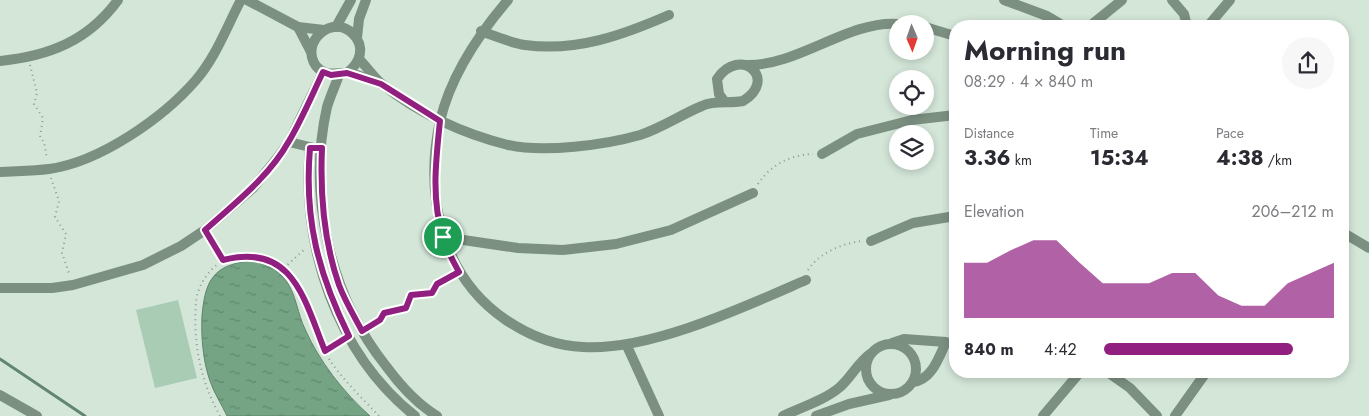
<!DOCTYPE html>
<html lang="en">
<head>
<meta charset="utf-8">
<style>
  :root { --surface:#fff; --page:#f7f7f7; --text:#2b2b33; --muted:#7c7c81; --accent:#911f7f }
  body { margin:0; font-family:Jost,sans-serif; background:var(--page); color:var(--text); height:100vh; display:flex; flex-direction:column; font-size:19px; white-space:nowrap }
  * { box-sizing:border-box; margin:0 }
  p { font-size:16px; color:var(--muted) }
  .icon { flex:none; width:28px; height:28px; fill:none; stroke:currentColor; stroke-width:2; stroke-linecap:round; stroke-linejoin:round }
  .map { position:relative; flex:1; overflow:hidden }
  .drawer { position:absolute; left:949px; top:20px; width:400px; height:358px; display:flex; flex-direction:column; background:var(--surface); border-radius:20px; box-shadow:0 2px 8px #0003 }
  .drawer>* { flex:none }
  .needle { width:32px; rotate:178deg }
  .controls { position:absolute; left:889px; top:15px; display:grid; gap:10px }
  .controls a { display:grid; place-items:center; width:45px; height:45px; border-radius:50%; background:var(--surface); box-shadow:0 2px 8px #0003; font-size:25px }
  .pin { position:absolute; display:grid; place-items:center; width:42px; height:42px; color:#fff; margin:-21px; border:2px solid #fff; border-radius:50%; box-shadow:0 1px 5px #0007 }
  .round { display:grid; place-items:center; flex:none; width:52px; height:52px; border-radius:26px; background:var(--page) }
  .headline { display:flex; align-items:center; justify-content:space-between; height:85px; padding:0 15px }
  h1 { font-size:28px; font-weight:700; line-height:38px }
  .figures { display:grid; grid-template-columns:repeat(3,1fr); gap:8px; height:85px; padding:5px 15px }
  .figures div { display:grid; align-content:center }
  .figures b { font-size:21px; font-weight:700 }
  .figures small { font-size:14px; font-weight:400 }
  .figures p { font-size:14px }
  .chart { height:140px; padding:10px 15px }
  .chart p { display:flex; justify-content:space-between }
  .chart svg { width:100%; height:90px; margin-top:5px; fill:var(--accent); opacity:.7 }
  ul { padding:0 15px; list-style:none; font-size:16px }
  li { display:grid; grid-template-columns:80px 60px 1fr; align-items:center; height:38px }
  li i { height:12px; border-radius:6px; background:var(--accent) }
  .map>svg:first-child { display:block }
</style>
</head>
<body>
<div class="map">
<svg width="1369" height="416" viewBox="0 0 1369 416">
  <defs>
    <pattern id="water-ripples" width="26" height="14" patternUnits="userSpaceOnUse" patternTransform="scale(1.25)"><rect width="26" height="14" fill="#74a484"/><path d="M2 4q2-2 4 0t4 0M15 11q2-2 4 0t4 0" fill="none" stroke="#60876d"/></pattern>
  </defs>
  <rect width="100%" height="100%" fill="#d3e6d8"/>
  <polygon fill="#a8ccb4" points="178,300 197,378 155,388 136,310"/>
  <path fill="url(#water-ripples)" stroke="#61856e" d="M252,261C266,264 278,269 287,282C296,295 298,315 305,329C319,361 344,393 370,416H227C222,405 214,393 210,381C203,361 201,337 202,316C205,281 213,264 252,261Z"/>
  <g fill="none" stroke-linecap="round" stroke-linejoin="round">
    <polyline stroke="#61856e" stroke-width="3" points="0,359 85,416"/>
    <g stroke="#8d9b91" stroke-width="2" stroke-dasharray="1 4" stroke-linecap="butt">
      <polyline points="30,65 37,93 34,104 43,118 40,137 44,142 47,159"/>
      <polyline points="51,178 59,201 55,217 66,234 62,253 70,276"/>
      <path d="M758,184C771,165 789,155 813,154"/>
      <polyline points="210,239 223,261"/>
      <polyline points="284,268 306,248"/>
      <path d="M808,270C819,253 841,244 861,241"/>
      <polyline points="371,325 380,320 384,313 405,308 411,295 432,293 437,284 452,276"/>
      <polyline points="326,351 341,341"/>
      <path d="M220,416C200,380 193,343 196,302C197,287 209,267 225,260C236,256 246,255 258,257C306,264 310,328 331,362C344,381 363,399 379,416"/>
    </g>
    <g stroke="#7c9082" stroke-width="10">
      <polyline points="247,0 298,27 324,30"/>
      <path d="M508,0C478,35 451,75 440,121C424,195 441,276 506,320C530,336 554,346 583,347C650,351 744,307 806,280"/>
      <polyline points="1004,0 1047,16 1064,26"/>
      <polyline points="1172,0 1184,14 1187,26"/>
      <polyline points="1090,26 1122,0"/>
      <polyline points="1208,26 1230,0"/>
      <polyline points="298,27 311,52"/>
      <polyline points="336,27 351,0"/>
      <polyline points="925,27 955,36"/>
      <path d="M481,31C495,36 511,43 525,45C577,52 623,35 669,15"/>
      <polyline points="357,38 359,19 366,0"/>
      <path d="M359,59C367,67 374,78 382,84C417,113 464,134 508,145C544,153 605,145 640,135C662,128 680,115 702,106C715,100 729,104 743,101C779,79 740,45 717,79L719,94L724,101"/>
      <path d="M0,61C49,56 88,41 118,0"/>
      <path d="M747,65C798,66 849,20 898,24"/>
      <path d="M347,73C360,63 366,47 353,34C333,13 299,42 316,66C326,78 335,72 348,73C358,74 371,80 381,84"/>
      <path d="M339,75C335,86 330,97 327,107C307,196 330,296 386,366C400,385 417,404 437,416"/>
      <polyline points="289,142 314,148"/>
      <path d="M310,148C301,246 336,353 415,416"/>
      <polyline points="822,154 857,134 912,120 955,115"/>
      <path d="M0,172C16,171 33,171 49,169C100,162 163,118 196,80C216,57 227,26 241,0"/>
      <polyline points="1342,232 1369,248"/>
      <polyline points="443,237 518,248 563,250 616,244 671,230 753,193"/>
      <polyline points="871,241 913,223 955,216"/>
      <polyline points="0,288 52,288 73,285 143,265 181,246 205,230 253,188 275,161 289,142 323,72"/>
      <path d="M892,343L904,339L946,342C939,357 932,380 913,382"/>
      <circle cx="891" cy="369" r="25"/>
      <polyline points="627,346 659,416"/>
      <polyline points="1106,371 1130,388 1157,416"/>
      <polyline points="0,395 37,416"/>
      <path d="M783,416C802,407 825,400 840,387C851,377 858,363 870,354"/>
      <polyline points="816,416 849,404 889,395"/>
      <polyline points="1043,416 1081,371"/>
      <polyline points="1175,416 1207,371"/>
    </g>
  </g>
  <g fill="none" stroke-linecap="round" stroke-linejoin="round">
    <g stroke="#fff" stroke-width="10">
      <path id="route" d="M323,72L331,75L347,73L381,84L440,121C436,159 431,199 443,237C446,249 453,261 459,272L437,284L432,293L411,295L406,308L384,313L380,320L362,331C354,316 345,301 339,285C324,242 320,194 322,148H310C304,219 318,273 349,336L325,351C304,299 293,242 223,260L205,230C235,203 269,177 289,141C302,119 312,95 323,72Z"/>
    </g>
    <use href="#route" stroke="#911f7f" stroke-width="6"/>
  </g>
</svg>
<div class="controls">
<a><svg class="needle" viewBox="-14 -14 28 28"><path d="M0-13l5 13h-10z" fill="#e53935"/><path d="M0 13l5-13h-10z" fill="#7c7c81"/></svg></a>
<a><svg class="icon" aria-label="locate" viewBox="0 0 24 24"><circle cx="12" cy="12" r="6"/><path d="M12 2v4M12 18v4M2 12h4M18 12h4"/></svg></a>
<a><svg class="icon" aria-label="layers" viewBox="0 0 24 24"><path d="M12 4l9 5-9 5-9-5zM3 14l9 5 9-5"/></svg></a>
</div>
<div class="pin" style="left:443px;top:237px;background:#1e9e55"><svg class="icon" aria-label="arrive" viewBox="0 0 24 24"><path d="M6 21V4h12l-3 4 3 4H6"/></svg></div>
<section class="drawer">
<div class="headline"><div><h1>Morning run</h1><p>08:29 · 4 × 840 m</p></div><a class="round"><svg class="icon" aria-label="share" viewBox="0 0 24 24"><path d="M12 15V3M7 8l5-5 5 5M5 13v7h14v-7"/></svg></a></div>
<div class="figures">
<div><p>Distance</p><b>3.36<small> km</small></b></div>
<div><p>Time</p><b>15:34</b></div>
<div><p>Pace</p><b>4:38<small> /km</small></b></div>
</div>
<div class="chart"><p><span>Elevation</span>206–212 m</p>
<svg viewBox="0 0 160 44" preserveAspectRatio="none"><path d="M0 44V17L10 17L20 11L30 6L40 6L50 17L60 27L70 27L80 27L90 22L100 22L110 33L120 38L130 38L140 27L150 22L160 17V44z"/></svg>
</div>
<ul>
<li><b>840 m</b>4:42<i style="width:82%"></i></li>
</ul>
</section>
</div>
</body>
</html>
